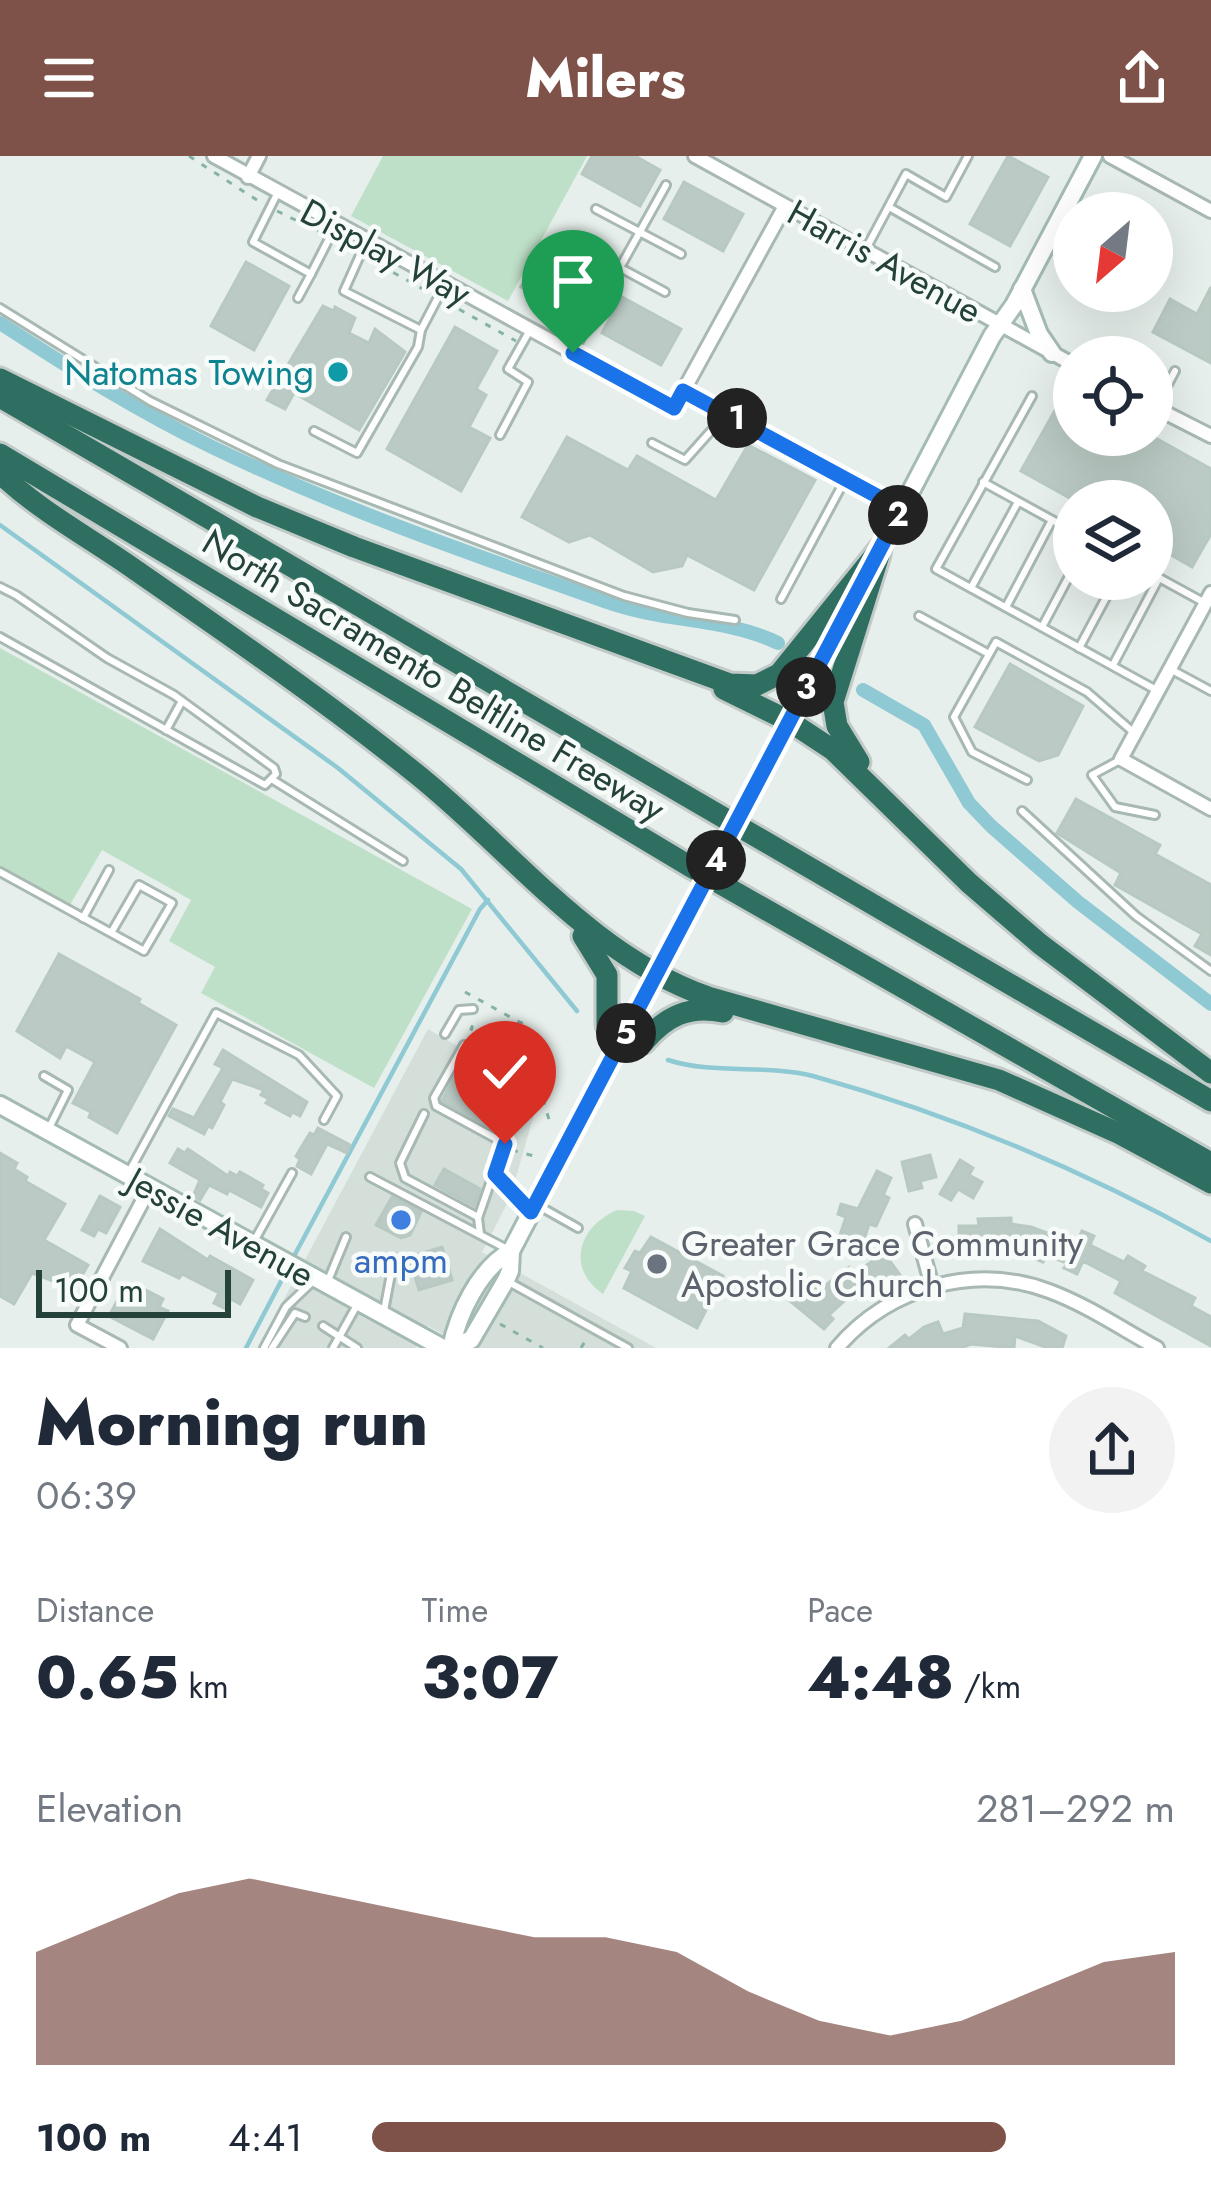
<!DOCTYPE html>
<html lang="en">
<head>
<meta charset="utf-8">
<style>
  :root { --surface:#fff; --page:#f2f2f3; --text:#1f2937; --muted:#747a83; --accent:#7f5249 }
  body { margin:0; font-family:Jost,sans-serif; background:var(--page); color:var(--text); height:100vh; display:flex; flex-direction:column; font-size:45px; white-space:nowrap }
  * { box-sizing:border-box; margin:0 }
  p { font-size:39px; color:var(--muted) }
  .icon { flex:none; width:66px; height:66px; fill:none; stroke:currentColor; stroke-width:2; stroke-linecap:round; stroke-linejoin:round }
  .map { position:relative; height:1192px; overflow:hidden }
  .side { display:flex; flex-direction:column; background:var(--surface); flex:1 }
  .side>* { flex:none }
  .needle { width:78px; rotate:208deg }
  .fabs { position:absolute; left:1053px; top:36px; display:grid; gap:24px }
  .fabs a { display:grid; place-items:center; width:120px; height:120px; border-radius:50%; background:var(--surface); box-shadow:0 12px 48px #0002; font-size:60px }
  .scale { position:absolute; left:36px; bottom:30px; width:195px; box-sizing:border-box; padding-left:12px; border:6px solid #24423a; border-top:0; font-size:33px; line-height:42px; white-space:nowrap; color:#24423a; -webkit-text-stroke:9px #f7fbf9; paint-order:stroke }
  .pin { position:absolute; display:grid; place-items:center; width:102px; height:102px; color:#fff; margin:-123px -51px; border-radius:50% 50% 50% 0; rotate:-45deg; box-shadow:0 0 12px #0007 }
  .pin .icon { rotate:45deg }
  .km { position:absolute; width:60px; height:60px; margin:-30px; border-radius:50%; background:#222; color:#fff; font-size:33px; line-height:60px; text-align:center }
  .round { display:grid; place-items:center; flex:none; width:126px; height:126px; border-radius:63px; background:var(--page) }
  .head { display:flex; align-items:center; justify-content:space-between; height:204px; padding:0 36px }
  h1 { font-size:66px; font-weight:800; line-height:90px }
  .figures { display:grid; grid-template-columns:repeat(3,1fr); gap:18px; height:204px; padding:12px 36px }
  .figures div { display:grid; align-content:center }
  .figures b { font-size:60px; font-weight:800 }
  .figures small { font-size:33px; font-weight:400 }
  .figures p { font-size:33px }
  .chart { height:336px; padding:24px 36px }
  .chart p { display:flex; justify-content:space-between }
  .chart svg { width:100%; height:216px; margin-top:12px; fill:var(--accent); opacity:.7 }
  ul { padding:0 36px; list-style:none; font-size:39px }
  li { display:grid; grid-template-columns:192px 144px 1fr; align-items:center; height:90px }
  li i { height:30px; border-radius:15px; background:var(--accent) }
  header { display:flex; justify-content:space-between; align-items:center; height:156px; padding:0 36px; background:var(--accent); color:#fff; font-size:54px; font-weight:800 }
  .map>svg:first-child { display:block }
</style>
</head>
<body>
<header><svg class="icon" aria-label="menu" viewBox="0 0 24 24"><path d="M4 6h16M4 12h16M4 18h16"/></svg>Milers<svg class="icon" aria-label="share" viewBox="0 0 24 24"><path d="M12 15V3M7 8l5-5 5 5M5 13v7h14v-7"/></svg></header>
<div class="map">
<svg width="1211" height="1192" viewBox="0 0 1211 1192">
  <rect width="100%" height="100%" fill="#e6efeb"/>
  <polygon fill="#d4dfda" points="428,873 540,938 510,1042 482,1096 656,1192 469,1192 428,1170 416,1192 258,1192"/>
  <g fill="#bfe0c8">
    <polygon points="383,0 587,0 508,145 351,60"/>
    <polygon points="0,492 472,753 374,932 201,837 215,811 169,785 191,744 102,694 70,749 0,711"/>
    <path d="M617,1054L634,1055L645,1060L603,1138C565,1112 579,1070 617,1054Z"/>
  </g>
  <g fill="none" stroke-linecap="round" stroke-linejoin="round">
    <g stroke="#8ec9d4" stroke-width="4.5">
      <polyline points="0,369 338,612 461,713 577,855"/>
      <path d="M668,904C714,919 766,908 813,920C950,958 1087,1016 1211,1085"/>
      <polyline points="293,1102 480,753 488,744"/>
      <polyline points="246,1192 288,1112"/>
    </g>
    <g stroke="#8ec9d4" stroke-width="14">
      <path d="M0,167C69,212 138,255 212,291C340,353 477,400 610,447C665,466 726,462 778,487"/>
      <polyline points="863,534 924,569 969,647 991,670 1078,746 1211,848"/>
    </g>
  </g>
  <g fill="#bbcac4" stroke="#b8c9c2" stroke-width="3">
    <polygon points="592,0 635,0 660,14 640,50 582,18"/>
    <polygon points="1008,0 1048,21 1010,90 970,68"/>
    <polygon points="684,26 743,58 723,95 664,63"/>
    <polygon points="541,95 600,127 580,163 521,131"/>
    <polygon points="246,106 289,130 254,194 211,170"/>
    <polygon points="1211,131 1211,207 1153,176 1170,143 1197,158"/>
    <polygon points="622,141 681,173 661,209 602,177"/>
    <polygon points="323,150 334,155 335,151 355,162 349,177 369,187 375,173 405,196 359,274 294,237 285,253 267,244"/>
    <polygon points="455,171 497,195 476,233 486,239 469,271 490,282 461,335 387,293"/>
    <polygon points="1067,233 1074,237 1074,279 1150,279 1211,313 1211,378 1192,411 1152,388 1152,345 1075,345 1021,315"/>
    <polygon points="567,281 628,314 637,300 716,344 748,289 815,324 754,434 687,399 682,410 653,416 590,379 569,386 522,361"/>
    <polygon points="1010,508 1083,550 1058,599 1039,605 975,571"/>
    <polygon points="1076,643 1160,689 1155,698 1211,729 1211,799 1195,790 1202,778 1115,729 1121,717 1057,677"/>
    <polygon points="59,798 140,843 138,847 176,869 117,977 89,961 91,956 73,947 95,906 66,890 60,902 17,875"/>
    <polygon points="223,894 307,946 300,960 292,956 290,960 266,947 269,943 261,939 264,934 232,923 220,946 224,949 212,972 208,970 204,978 169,960 173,953 194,962 223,912 215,908"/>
    <polygon points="458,914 505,940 487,969 442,945"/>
    <polygon points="318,972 350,989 347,997 327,988 311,1018 297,1010 300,1003 296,1000 310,977 314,979"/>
    <polygon points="178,993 185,997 188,993 228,1020 230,1016 237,1020 240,1016 263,1029 261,1033 268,1037 261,1051 229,1034 227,1038 209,1029 200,1044 193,1040 200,1024 170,1007"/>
    <polygon points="0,997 17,1007 14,1013 27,1021 25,1025 65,1048 44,1084 88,1109 74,1133 32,1117 14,1148 0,1140"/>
    <polygon points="930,999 936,1021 920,1025 922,1032 909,1035 902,1006"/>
    <polygon points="960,1004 973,1012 969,1019 982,1026 973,1042 958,1033 951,1044 940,1038"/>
    <polygon points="444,1013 480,1033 474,1050 435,1029"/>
    <polygon points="877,1015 891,1022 883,1039 889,1042 876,1070 869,1068 864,1084 857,1082 853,1093 837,1088 846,1061 838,1058 841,1048 858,1053"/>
    <polygon points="100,1040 120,1051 106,1077 98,1073 94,1080 82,1074"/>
    <polygon points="392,1041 421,1056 410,1079 401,1082 376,1069"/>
    <polygon points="1011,1062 1011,1068 1031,1071 1076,1088 1082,1075 1094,1080 1090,1089 1124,1106 1128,1100 1145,1110 1142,1115 1195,1142 1191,1150 1211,1161 1211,1190 1115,1137 1121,1125 1083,1105 1077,1118 1064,1112 1067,1107 1046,1099 1043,1106 1030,1101 1035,1089 1010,1085 1008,1100 975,1099 975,1091 959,1091 959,1070 979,1070 978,1063"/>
    <polygon points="160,1073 208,1104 210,1100 253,1124 240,1148 231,1143 226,1153 214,1147 219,1137 182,1118 179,1122 143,1105"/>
    <polygon points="651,1081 723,1120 697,1172 624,1132 632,1115 625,1112 635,1095 640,1097"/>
    <polygon points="442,1091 452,1124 419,1134 409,1101"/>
    <polygon points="884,1097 900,1119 881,1131 877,1126 856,1142 853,1137 829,1159 833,1163 824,1173 789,1144 796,1136 803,1142 813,1130 818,1135 847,1113 842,1126"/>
    <polygon points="136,1129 163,1143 159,1151 168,1155 153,1183 109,1160 124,1132 132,1137"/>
    <polygon points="965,1158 1038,1165 1066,1180 1062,1192 1048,1192 1015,1180 1014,1192 971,1188 961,1192 889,1192 905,1179 909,1183 924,1171 938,1166 943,1178 963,1172"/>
  </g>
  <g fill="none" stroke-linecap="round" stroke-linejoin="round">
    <g stroke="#a8b8b2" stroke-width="12">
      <g id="lane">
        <polyline points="277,38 253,86 311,118 336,69"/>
        <polyline points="889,51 995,111"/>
        <polyline points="596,53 681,98"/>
        <polyline points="366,86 344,135 421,174"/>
        <polyline points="576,88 665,136"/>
        <polyline points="867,91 906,18 946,41 968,0"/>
        <polyline points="298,142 311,118"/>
        <polyline points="0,152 150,245 278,308 624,440 688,457 735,464"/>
        <polyline points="574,194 666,29"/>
        <polyline points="683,235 727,257"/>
        <polyline points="1032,240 936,413 1158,535"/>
        <polyline points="1157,249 1175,215"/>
        <polyline points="314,275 357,297 418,191 421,174 445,128"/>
        <polyline points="500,279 528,226 508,213 530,174"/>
        <polyline points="652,287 685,304 727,257 898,351"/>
        <polyline points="983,326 1074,376"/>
        <polyline points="1152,418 1205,447"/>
        <polyline points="0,431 16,439 107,502 174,539 274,612 276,618 265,629 0,481"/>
        <polyline points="971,432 1018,346"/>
        <polyline points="781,443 846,322"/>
        <polyline points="1006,451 1052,364"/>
        <polyline points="919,460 989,498"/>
        <polyline points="1042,471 1074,411"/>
        <polyline points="1079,492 1116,423"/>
        <polyline points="1113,509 1159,422"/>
        <polyline points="1172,514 1211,535"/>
        <polyline points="166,574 182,545"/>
        <polyline points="1118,605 1092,619 1115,651 1155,659"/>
        <polyline points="273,624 403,705"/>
        <polyline points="1027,624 972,596 954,561 996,486 1087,536 1132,575"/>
        <polyline points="1022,655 1136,760 1211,815"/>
        <polyline points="0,716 144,795 172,747 139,729 111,777"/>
        <polyline points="83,762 109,714"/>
        <polyline points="445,878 459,854 473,853"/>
        <polyline points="464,889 434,942 436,950 504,987 478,1062 480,1078"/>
        <polyline points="44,920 68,934 49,972"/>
        <polyline points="424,958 400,1007 405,1022 478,1061"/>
        <polyline points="129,1016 216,857 299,899 337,940 324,964"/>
        <polyline points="495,1018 530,1055"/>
        <polyline points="370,1021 505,1092"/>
        <polyline points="539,1050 578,1072"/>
        <polyline points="253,1087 292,1017"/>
        <polyline points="509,1126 628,1192"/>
        <polyline points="327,1127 346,1081"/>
        <polyline points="384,1155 394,1102"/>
        <polyline points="323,1170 357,1192"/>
        <polyline points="264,1192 286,1151 313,1125"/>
        <polyline points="272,1192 295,1157 305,1161"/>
        <polyline points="333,1192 357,1149"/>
      </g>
    </g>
    <g stroke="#a8b8b2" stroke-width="18">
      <g id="street">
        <polyline points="214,0 674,252 785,50"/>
        <polyline points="695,0 1074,209"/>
        <polyline points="1110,0 1211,55"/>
        <polyline points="248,21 259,0"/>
        <polyline points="1152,250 1211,280"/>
        <polyline points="1211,437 1121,603 1211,653"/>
        <polyline points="915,1068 932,1130"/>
        <polyline points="120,1192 77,1169 150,1031"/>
        <path d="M837,1192C889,1131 974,1107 1049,1135C1087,1149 1122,1173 1157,1192"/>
      </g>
    </g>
    <g stroke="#a4bbb3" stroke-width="22">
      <g id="secondary">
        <polyline points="1022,133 1039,178 1052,197"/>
        <polyline points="877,400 992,180 1014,149 1093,0"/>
        <polyline points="750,639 864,422"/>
        <polyline points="0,949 443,1192"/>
        <polyline points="453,1189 471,1184 506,1124 510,1115 511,1095 695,744"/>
        <path d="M451,1192C458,1158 479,1113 511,1095"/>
      </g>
    </g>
    <g stroke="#c2cac8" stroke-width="27">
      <g id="highway">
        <polyline points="0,223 257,351 354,391 730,528 757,529 779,518 880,393"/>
        <polyline points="0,241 1211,945"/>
        <polyline points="0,298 691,711 1211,1007"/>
        <path d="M0,317C38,354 90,382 134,413C228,478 324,544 414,616C510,692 589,799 708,841L999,924L1120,978L1211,1027"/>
        <polyline points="724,533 789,565 833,594 969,727 1040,788 1211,917"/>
        <polyline points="859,606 837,570 833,546 879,399"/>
        <path d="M583,780L607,819V869L621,886H644C666,860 689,849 723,856"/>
      </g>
    </g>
    <g stroke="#86b3a5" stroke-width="3" stroke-dasharray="6 9" stroke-linecap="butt">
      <polyline points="189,0 263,48"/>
      <polyline points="277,55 322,77"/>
      <polyline points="335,85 353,95"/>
      <polyline points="367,102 432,138"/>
      <polyline points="446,146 516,185"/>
      <polyline points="465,836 521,867 530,861"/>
      <polyline points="473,884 478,876 471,873 475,865"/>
      <polyline points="461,913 505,938"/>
      <polyline points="494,971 508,935 527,936 543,943 550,967"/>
      <polyline points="512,994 534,1000"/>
      <polyline points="500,1168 543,1192"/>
      <polyline points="581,1192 587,1182"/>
    </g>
    <use href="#lane" stroke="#fff" stroke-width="6"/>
    <use href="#street" stroke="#fff" stroke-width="12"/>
    <use href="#secondary" stroke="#fff" stroke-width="16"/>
    <use href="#highway" stroke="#2f6f62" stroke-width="21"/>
    <g stroke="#a4bbb3" stroke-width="22" stroke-linecap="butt">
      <polyline id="secondary-bridge" points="695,744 750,639"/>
    </g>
    <use href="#secondary-bridge" stroke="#fff" stroke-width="16"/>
  </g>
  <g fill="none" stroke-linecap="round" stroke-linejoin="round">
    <g stroke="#fff" stroke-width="24">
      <polyline id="route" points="505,988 495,1018 531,1056 901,353 683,235 674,252 573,197"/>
    </g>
    <use href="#route" stroke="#1a73e8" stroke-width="15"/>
  </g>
  <circle fill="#0f9aa8" stroke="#f7fbf9" stroke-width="4.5" cx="338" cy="216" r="12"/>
  <circle fill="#3f7fe0" stroke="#f7fbf9" stroke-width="4.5" cx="401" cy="1064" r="12"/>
  <circle fill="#6b7280" stroke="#f7fbf9" stroke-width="4.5" cx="657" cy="1108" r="12"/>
  <g text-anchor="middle" stroke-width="9" stroke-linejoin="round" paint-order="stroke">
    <g font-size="36" fill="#24423a" stroke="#f7fbf9">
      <text transform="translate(386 96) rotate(28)" y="13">Display Way</text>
      <text transform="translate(885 105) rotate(29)" y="13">Harris Avenue</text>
      <text transform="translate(434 519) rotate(31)" y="13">North Sacramento Beltline Freeway</text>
      <text transform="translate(221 1071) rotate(29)" y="13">Jessie Avenue</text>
    </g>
    <g font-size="36" fill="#0d838f" stroke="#f7fbf9" text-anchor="end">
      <text x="314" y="229">Natomas Towing</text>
    </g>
    <g font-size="36" fill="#5b616d" stroke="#f7fbf9" text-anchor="start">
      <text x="681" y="1100">Greater Grace Community<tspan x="681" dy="41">Apostolic Church</tspan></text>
    </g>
    <g font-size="36" fill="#366cbe" stroke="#f7fbf9">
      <text x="401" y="1117">ampm</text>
    </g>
  </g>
</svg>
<div class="fabs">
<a><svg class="needle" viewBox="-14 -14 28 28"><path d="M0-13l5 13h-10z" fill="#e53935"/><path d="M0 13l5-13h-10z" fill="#747a83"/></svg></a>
<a><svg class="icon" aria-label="locate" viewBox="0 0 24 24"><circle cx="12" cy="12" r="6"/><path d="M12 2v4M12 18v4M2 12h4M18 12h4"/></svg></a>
<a><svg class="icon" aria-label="layers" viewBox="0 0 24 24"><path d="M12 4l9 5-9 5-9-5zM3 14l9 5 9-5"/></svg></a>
</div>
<div class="scale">100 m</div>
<div class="pin" style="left:573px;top:197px;background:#1e9e55"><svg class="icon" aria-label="arrive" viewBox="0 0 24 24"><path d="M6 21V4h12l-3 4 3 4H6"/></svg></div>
<div class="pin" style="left:505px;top:988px;background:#d93025"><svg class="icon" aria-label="check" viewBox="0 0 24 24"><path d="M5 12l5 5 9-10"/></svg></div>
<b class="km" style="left:737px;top:262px">1</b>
<b class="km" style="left:898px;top:359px">2</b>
<b class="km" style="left:806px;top:531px">3</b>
<b class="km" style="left:716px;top:704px">4</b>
<b class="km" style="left:626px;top:877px">5</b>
</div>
<section class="side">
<div class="head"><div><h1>Morning run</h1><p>06:39</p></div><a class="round"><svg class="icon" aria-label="share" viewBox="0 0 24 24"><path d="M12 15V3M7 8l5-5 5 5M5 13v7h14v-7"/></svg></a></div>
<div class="figures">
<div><p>Distance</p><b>0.65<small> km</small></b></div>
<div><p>Time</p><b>3:07</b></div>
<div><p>Pace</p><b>4:48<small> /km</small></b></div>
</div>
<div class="chart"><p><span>Elevation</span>281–292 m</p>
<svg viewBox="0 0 160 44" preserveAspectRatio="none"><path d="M0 44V21L10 15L20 9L30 6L40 9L50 12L60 15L70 18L80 18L90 21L100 29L110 35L120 38L130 35L140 29L150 23L160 21V44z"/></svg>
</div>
<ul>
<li><b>100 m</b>4:41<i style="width:79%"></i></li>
</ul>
</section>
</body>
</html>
